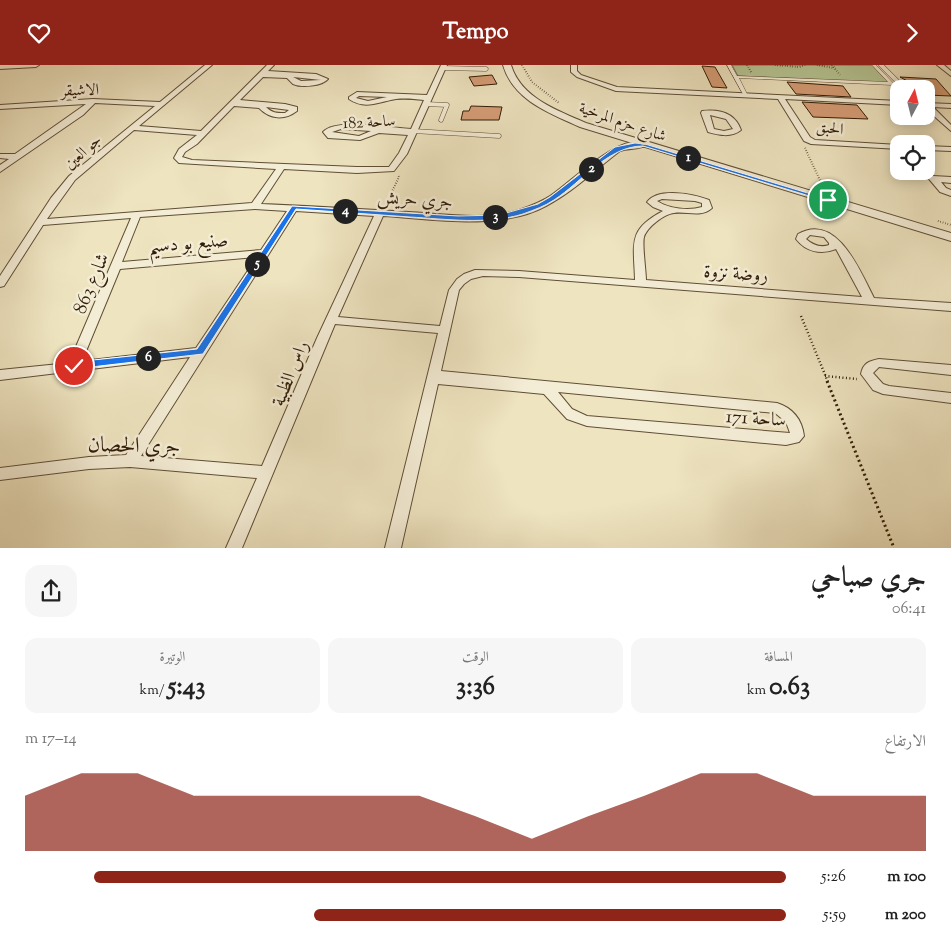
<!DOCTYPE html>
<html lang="ar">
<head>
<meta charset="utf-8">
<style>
  :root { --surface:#fff; --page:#f6f6f6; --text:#222; --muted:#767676; --accent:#8f2418 }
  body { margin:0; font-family:"Sorts Mill Goudy",Amiri,serif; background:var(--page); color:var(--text); direction:rtl; height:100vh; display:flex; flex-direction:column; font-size:19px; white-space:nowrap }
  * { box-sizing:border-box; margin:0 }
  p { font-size:16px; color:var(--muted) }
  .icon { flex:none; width:28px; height:28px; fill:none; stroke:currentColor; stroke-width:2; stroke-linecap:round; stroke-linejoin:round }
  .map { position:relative; height:483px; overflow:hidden; direction:ltr }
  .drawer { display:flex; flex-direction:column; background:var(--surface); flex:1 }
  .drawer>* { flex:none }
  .needle { width:32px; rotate:7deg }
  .buttons { position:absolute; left:890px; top:15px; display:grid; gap:10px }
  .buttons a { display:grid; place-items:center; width:45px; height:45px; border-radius:10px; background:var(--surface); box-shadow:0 2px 12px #0003; font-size:25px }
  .pin { position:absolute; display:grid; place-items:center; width:42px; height:42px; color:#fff; margin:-21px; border:2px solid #fff; border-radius:50%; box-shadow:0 1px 5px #0007 }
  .km { position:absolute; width:25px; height:25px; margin:-12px; border-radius:50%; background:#222; color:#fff; font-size:14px; line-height:25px; text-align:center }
  .round { display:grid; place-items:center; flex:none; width:52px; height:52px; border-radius:15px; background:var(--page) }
  .head { display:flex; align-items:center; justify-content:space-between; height:85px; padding:0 25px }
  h1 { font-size:28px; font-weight:700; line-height:38px }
  .stats { display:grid; grid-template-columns:repeat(3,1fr); gap:8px; height:85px; padding:5px 25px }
  .stats div { display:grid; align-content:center; border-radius:12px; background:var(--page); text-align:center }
  .stats b { font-size:25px; font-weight:700 }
  .stats small { font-size:14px; font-weight:400 }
  .stats p { font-size:14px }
  .chart { height:140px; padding:10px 25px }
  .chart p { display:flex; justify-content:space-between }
  .chart svg { width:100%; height:90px; margin-top:5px; fill:var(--accent); opacity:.7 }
  ul { padding:0 25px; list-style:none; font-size:16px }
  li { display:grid; grid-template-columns:80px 60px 1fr; align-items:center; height:38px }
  li i { height:12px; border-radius:6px; background:var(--accent) }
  header { display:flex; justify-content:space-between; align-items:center; height:65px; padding:0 25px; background:var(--accent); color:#fff; font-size:22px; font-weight:700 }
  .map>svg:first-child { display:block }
</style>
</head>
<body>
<header><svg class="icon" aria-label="forward" viewBox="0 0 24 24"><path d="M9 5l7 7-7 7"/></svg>Tempo<svg class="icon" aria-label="heart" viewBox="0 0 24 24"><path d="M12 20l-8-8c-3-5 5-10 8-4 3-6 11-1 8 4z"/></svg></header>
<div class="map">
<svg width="951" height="483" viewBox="0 0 951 483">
  <rect width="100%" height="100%" fill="#eee4c0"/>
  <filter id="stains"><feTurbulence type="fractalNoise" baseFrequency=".004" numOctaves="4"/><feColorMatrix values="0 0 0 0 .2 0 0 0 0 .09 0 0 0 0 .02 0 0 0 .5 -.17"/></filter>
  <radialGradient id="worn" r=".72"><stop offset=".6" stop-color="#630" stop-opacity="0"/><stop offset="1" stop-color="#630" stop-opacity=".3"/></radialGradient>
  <polygon fill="#b6c594" stroke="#74704e" points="732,0 872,0 889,18 738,11"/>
  <g fill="#d69d76" stroke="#311c07">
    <polygon points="702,1 715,2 727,23 712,22"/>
    <polygon points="492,10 497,19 474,21 469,12"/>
    <polygon points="900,12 936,14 951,31 926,30 926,24 922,24"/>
    <polygon points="787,17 843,21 851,32 796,29"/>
    <polygon points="802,37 857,40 868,54 813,52"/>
    <polygon points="471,41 502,42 499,55 461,55 463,46 469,46"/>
  </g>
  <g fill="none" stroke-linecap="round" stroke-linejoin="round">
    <g stroke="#604e35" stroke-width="5">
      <g id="service">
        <polyline points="881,0 897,16"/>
        <polyline points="443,3 486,4"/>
        <polyline points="426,39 447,40 441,55"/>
        <polyline points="413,66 499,71"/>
      </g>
    </g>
    <g stroke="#604e35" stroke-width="1">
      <polygon id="pedestrian" points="727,0 731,0 737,11 888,17 872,0 876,0 894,19 892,20 739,13 748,31 746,32 744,31"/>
    </g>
    <g stroke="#604e35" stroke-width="2">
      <g id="minor">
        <polygon points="0,0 39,0 36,2 0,4"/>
        <path d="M205,0H212L139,61L201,66L267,0H274L268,6L316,9L328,14C322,21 302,23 293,19C292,18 288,14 287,13L263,12L240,35L285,39L297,42V46C284,56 270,54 259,43L234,41L197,79L185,87L182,92L192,95L357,102H389L399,88L408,70L379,68L360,75L328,73L323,67C336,53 391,63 411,64L424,35C415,34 405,33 396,34C378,37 365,45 349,34V32L357,27L427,30L441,0H447L407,89L394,106L357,108L284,104L261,139C310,141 360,144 409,147C443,149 487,156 519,145C530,141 541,137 550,131C570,118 624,63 647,80C640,85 628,83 620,86C596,104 573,127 546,141C500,166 434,154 383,151L338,252L440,261L449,225L457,214L464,209L475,205L519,206L635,215C634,178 627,165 663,146L653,142L647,137C658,122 694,129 709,135L712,143C701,153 687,146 674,148C664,149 647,162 644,172C642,179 646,207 646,215L862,232L836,184C821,190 806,187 796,174L798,169C837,147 860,206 874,233L951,238V246L519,212L483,211L471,214L464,219L459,225L441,306L777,338C793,343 802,355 804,371L799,377L786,380L587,361L567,354L544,329L438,319L401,483H385L438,268L335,259L242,483H226L257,413L130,402L89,404L0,415V403L89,392L126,390L190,292L0,315V305L69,298L131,153L43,160L4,221L0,222V211L51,133L69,111L155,41L95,38L83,50L0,107V100L9,94L0,93V89H15L86,39L0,44V40L93,34L160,37ZM293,12L321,15L301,16ZM359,31L387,32L368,36L356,33ZM266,42L289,45L285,48C276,48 272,48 266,42ZM341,64L371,66L359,71L332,67ZM134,65L197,70L179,84L174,93L179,98L276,104L252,138L47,154L75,115ZM662,134L695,136L702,138V142C689,146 669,144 657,136ZM255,144L287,146L261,185L122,197L140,152ZM296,146L374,151L317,273L262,401L141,391ZM810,170L824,172L829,178V180C820,183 813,180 806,174ZM257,192L196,283L82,296L120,204ZM558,327L775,348L786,357L790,368L587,351L572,344Z"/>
        <polygon points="571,0 577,0 577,6 581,10 617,22 899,36 899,40 785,34 810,72 815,75 899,80 899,84 811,79 804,76 778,34 616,26 577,12 571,7"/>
        <polygon points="937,0 944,0 951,6 951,11"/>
        <polygon points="926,38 951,39 951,43 933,42 951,60 951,66 926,44"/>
        <path d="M702,46C719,44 735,48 741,65C731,73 719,70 708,67L701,48ZM710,50L726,54L733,64L724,66L714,64Z"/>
        <polygon points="926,81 951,82 951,86 926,85"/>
        <polygon points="933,111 951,112 951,118 941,117 946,123 951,125 951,131 940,127 929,114"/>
        <path d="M879,294L951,300V310L879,302L873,308L883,319L889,321L951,328V338L883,329L873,325L861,309C863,298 869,296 879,294Z"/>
      </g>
    </g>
    <g stroke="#604e35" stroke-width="2">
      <path id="tertiary" d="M503,0H511C521,33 557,45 586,58L951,168V176L580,62C549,48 513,35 503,0Z"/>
    </g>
    <g stroke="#311c07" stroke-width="2" stroke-dasharray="0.5 2" stroke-linecap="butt">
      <polyline points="522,0 532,17 559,38"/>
      <polyline points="747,0 751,7"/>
      <polyline points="775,0 799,2 805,0"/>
      <polyline points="817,0 834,3"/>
      <polyline points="832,0 840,10"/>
      <polyline points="805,83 823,122"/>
      <polyline points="385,141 399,112 398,110"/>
      <polyline points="938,156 951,160"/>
    </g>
    <g stroke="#311c07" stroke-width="2.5" stroke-dasharray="1 2.5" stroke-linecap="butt">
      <polyline points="801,251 828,317"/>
      <polyline points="825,311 857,314"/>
    </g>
    <polyline stroke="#311c07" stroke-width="3" stroke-dasharray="2 3" stroke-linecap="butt" points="827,316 894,483"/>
    <use href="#service" stroke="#f4edd6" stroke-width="4"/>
    <use href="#pedestrian" fill="#f4edd6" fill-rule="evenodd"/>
    <use href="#minor" fill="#f4edd6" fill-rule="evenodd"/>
    <use href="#tertiary" fill="#f4edd6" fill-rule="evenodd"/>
  </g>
  <path fill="#1a73e8" stroke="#fff" d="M635,78L645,79L831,135L826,136L643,81C608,81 582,117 554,135C545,141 534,145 523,149C487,160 446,154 410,152C372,149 334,147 296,144L203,289L74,304L70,301L74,297L197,284L292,141L458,151L499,150L538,139L550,132L615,82Z"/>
  <g text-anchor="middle" stroke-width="5" stroke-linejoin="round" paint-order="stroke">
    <g font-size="16" fill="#311c07" stroke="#f4edd6">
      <text transform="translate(80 24) rotate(-2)" y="6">الاشيقر</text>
      <text transform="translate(369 56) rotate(-3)" y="6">ساحة 182</text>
      <text transform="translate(623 56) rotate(19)" y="6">شارع حزم المرخية</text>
      <text transform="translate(830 62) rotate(6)" y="6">الحبق</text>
      <text transform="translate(82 86) rotate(-41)" y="6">جو العين</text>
    </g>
    <g font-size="19" fill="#311c07" stroke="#f4edd6">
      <text transform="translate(415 133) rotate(4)" y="7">جري حريش</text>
      <text transform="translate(188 177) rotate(-5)" y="7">صنيع بو دسيم</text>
      <text transform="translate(736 207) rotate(4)" y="7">روضة نزوة</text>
      <text transform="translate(90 218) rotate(-67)" y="7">شارع 863</text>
      <text transform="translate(289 308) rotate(-68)" y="7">راس الظبية</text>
      <text transform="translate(756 352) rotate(4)" y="7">ساحة 171</text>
    </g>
    <g font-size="22" fill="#311c07" stroke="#f4edd6">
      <text transform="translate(134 379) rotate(1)" y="8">جري الحصان</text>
    </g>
  </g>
  <rect width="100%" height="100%" filter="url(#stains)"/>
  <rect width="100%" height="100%" fill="url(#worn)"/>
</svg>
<div class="buttons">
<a><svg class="needle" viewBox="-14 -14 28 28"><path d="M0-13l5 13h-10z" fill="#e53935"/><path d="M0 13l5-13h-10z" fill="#767676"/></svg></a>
<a><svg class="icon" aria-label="locate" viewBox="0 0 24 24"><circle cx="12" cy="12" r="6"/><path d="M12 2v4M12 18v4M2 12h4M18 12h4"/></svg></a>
</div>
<div class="pin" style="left:828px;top:135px;background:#1e9e55"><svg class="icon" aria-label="arrive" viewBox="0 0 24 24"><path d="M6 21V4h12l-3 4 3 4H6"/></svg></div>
<div class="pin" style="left:74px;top:301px;background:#d93025"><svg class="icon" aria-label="check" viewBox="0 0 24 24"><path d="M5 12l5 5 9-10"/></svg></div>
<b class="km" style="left:688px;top:93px">1</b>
<b class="km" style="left:591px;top:104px">2</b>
<b class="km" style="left:495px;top:152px">3</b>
<b class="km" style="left:345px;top:146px">4</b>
<b class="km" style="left:257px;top:199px">5</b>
<b class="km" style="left:148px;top:293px">6</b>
</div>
<section class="drawer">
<div class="head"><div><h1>جري صباحي</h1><p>06:41</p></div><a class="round"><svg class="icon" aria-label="share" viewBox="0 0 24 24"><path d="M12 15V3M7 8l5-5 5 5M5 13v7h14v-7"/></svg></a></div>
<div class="stats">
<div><p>المسافة</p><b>0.63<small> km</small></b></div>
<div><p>الوقت</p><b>3:36</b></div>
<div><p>الوتيرة</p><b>5:43<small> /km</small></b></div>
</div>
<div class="chart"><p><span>الارتفاع</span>14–17 m</p>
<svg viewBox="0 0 160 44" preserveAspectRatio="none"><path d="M0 44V17L10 6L20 6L30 17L40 17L50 17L60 17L70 17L80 27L90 38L100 27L110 17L120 6L130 6L140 17L150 17L160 17V44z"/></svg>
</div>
<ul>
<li><b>100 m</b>5:26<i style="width:91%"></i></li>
<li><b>200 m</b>5:59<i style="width:62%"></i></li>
</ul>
</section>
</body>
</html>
